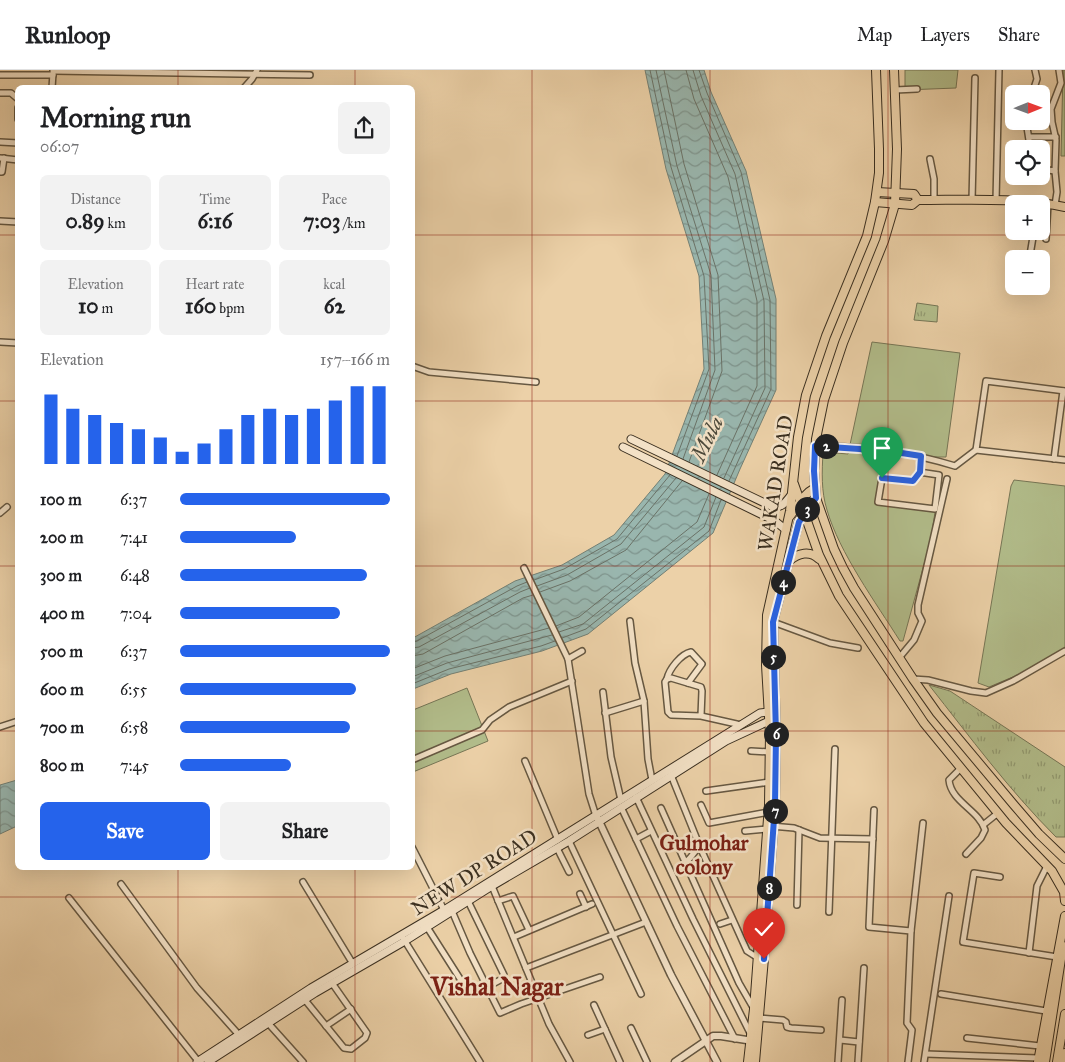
<!DOCTYPE html>
<html lang="en">
<head>
<meta charset="utf-8">
<style>
  :root { --surface:#fff; --page:#f2f2f2; --text:#202124; --muted:#757577; --line:#e0e0e0; --accent:#2563eb }
  body { margin:0; font-family:"IM FELL Great Primer",serif; background:var(--page); color:var(--text); height:100vh; display:flex; flex-direction:column; font-size:19px; white-space:nowrap }
  * { box-sizing:border-box; margin:0 }
  p { font-size:16px; color:var(--muted) }
  .icon { flex:none; width:28px; height:28px; fill:none; stroke:currentColor; stroke-width:2; stroke-linecap:round; stroke-linejoin:round }
  .map { position:relative; flex:1; overflow:hidden }
  .side { position:absolute; left:15px; top:15px; width:400px; height:785px; display:flex; flex-direction:column; background:var(--surface); border-radius:8px; box-shadow:0 5px 20px #0002 }
  .side>* { flex:none }
  .needle { width:32px; rotate:89deg }
  .tools { position:absolute; left:1005px; top:15px; display:grid; gap:10px }
  .tools a { display:grid; place-items:center; width:45px; height:45px; border-radius:8px; background:var(--surface); box-shadow:0 5px 20px #0002; font-size:25px }
  .pin { position:absolute; display:grid; place-items:center; width:42px; height:42px; color:#fff; margin:-51px -21px; border-radius:50% 50% 50% 0; rotate:-45deg; box-shadow:0 0 5px #0007 }
  .pin .icon { rotate:45deg }
  .km { position:absolute; width:25px; height:25px; margin:-12px; border-radius:50%; background:#222; color:#fff; font-size:14px; line-height:25px; text-align:center }
  .round { display:grid; place-items:center; flex:none; width:52px; height:52px; border-radius:8px; background:var(--page) }
  .head { display:flex; align-items:center; justify-content:space-between; height:85px; padding:0 25px }
  h1 { font-size:28px; font-weight:700; line-height:38px }
  .stats { display:grid; grid-template-columns:repeat(3,1fr); gap:8px; height:85px; padding:5px 25px }
  .stats div { display:grid; align-content:center; border-radius:8px; background:var(--page); text-align:center }
  .stats b { font-size:21px; font-weight:700 }
  .stats small { font-size:14px; font-weight:400 }
  .stats p { font-size:14px }
  .chart { height:140px; padding:10px 25px }
  .chart p { display:flex; justify-content:space-between }
  .chart svg { width:100%; height:90px; margin-top:5px; stroke:var(--accent); stroke-width:6 }
  .cta { display:flex; gap:10px; margin-top:auto; padding:10px 25px }
  .cta a { flex:1; height:58px; border-radius:8px; background:var(--accent); color:#fff; font-size:20px; font-weight:700; line-height:58px; text-align:center }
  .cta a+a { background:var(--page); color:var(--text) }
  ul { padding:0 25px; list-style:none; font-size:16px }
  li { display:grid; grid-template-columns:80px 60px 1fr; align-items:center; height:38px }
  li i { height:12px; border-radius:6px; background:var(--accent) }
  header { display:flex; align-items:center; gap:30px; box-sizing:border-box; height:70px; padding:0 25px; background:var(--surface); border-bottom:1px solid var(--line) }
  header strong { font-size:24px }
  nav { display:flex; gap:28px; margin-inline-start:auto; font-size:18px }
  .map>svg:first-child { display:block }
</style>
</head>
<body>
<header>
<strong>Runloop</strong>
<nav><a>Map</a><a>Layers</a><a>Share</a></nav>
</header>
<div class="map">
<svg width="1065" height="992" viewBox="0 0 1065 992">
  <defs>
    <pattern id="park-tufts" width="24" height="20" patternUnits="userSpaceOnUse" patternTransform="scale(1.25)"><rect width="24" height="20" fill="#b2bd8b"/><path d="M3 7l-1-3M5 7V3M7 7l1-3M15 17l-1-3M17 17v-4M19 17l1-3" fill="none" stroke="#929a71"/></pattern>
    <pattern id="water-waves" width="16" height="10" patternUnits="userSpaceOnUse" patternTransform="scale(1.25)"><rect width="16" height="10" fill="#99b6ae"/><path d="M0 5q4-4 8 0t8 0" fill="none" stroke="#7e948d"/></pattern>
  </defs>
  <rect width="100%" height="100%" fill="#ecd1a8"/>
  <filter id="stains"><feTurbulence type="fractalNoise" baseFrequency=".004" numOctaves="4"/><feColorMatrix values="0 0 0 0 .2 0 0 0 0 .09 0 0 0 0 .02 0 0 0 .5 -.17"/></filter>
  <radialGradient id="worn" r=".72"><stop offset=".6" stop-color="#630" stop-opacity="0"/><stop offset="1" stop-color="#630" stop-opacity=".3"/></radialGradient>
  <g fill="#b2bd8b" stroke="#767656">
    <polygon points="905,0 958,0 956,18 905,20"/>
    <polygon points="1063,0 1065,0 1065,86 1061,86"/>
    <path d="M872,272L960,283L946,387H882L875,434L935,442L931,469L903,571H900C876,533 839,482 827,440C821,421 822,402 823,382L848,384Z"/>
    <polygon points="1014,410 1065,416 1065,585 989,617 978,613 1011,416"/>
    <polygon points="467,618 488,671 413,702 413,640"/>
  </g>
  <g fill="url(#park-tufts)" stroke="#767656">
    <polygon points="917,233 938,236 937,252 914,250"/>
    <path d="M929,615L950,621L1065,697V767H1056C1009,720 970,667 929,615Z"/>
  </g>
  <g fill="url(#water-waves)" stroke="#738075">
    <polygon points="645,0 704,0 711,22 746,101 776,229 776,320 740,399 713,463 588,564 542,581 451,604 413,619 413,568 515,511 562,495 614,465 665,404 704,299 699,206 666,99"/>
    <polygon points="17,710 17,756 0,764 0,715"/>
  </g>
  <g fill="none" stroke-linecap="round" stroke-linejoin="round">
    <g stroke="#6a7267" stroke-width="1">
      <polyline points="650,0 671,97 704,206 709,299 677,386"/>
      <polyline points="656,0 677,96 711,205 715,300 683,389"/>
      <polyline points="664,0 684,94 718,205 722,301 689,392"/>
      <polyline points="686,0 694,29 728,107 757,231 757,316 717,405"/>
      <polyline points="693,0 701,26 735,104 764,231 765,318 724,408"/>
      <polyline points="699,0 707,23 741,102 770,230 771,319 729,411"/>
      <polyline points="534,510 564,499 617,469 670,405"/>
      <polyline points="537,516 567,505 621,474 676,408"/>
      <polyline points="540,522 570,511 626,480 682,411"/>
      <polyline points="556,556 579,547 697,452 709,424"/>
      <polyline points="559,562 583,554 704,457 716,427"/>
      <polyline points="562,568 586,559 709,461 721,430"/>
      <polyline points="412,572 417,571 517,516 527,512"/>
      <polyline points="412,578 419,577 520,522 530,518"/>
      <polyline points="412,586 423,584 523,528 533,525"/>
      <polyline points="412,599 445,586 549,558"/>
      <polyline points="412,607 447,593 552,565"/>
      <polyline points="412,614 449,599 541,576 555,571"/>
    </g>
    <g stroke="#665842" stroke-width="8">
      <g id="minor">
        <polyline points="53,1 310,5"/>
        <polyline points="0,5 53,5"/>
        <polyline points="52,18 53,3"/>
        <polyline points="244,18 252,9 257,0"/>
        <polyline points="895,20 917,19"/>
        <polyline points="0,23 11,23 18,29"/>
        <polyline points="1032,24 1037,9 1035,0"/>
        <polyline points="18,38 18,49"/>
        <polyline points="1026,51 1029,70 1029,79"/>
        <polyline points="1029,67 1056,67"/>
        <polyline points="0,72 18,73"/>
        <polyline points="0,88 18,90"/>
        <polyline points="930,89 934,109 934,130"/>
        <polyline points="1041,99 1055,101 1056,70 1052,52 1051,39 1061,13 1059,0"/>
        <polyline points="0,102 2,102 4,88"/>
        <polyline points="972,130 975,8"/>
        <polyline points="996,131 999,0"/>
        <polyline points="1055,135 1057,122 1055,101"/>
        <polyline points="0,151 18,152"/>
        <polyline points="1046,169 1048,133"/>
        <polyline points="1030,185 1034,161"/>
        <polyline points="0,272 18,273"/>
        <polyline points="412,296 429,302 536,312"/>
        <polyline points="1065,321 986,311 976,380 1065,390"/>
        <path d="M815,376C863,376 910,382 955,396L976,380"/>
        <polyline points="1054,389 1063,321"/>
        <polyline points="919,402 939,405 935,439 878,432 882,408 913,411 919,402 921,386"/>
        <polyline points="0,443 7,437"/>
        <polyline points="524,498 568,589 589,724 596,746"/>
        <polyline points="630,551 635,593 644,631 648,689 652,710"/>
        <polyline points="773,552 830,573 858,578"/>
        <polyline points="899,588 914,570 922,551 918,543 918,535 947,409"/>
        <polyline points="568,589 582,581"/>
        <path d="M667,609C669,599 681,584 691,582L702,594L688,613"/>
        <polyline points="913,609 928,610 971,621 986,623 1013,611 1065,581"/>
        <polyline points="603,622 611,687 621,730"/>
        <polyline points="605,643 644,631"/>
        <polyline points="701,646 671,645 668,642 665,612 667,609 671,608 701,617 702,621 701,646 741,655"/>
        <polyline points="0,657 18,651"/>
        <polyline points="751,681 770,682"/>
        <polyline points="412,690 482,660 490,650 509,637 572,611"/>
        <polyline points="525,691 558,770"/>
        <path d="M961,698L949,710C951,732 979,740 985,760L981,768L966,784"/>
        <polyline points="671,705 700,777 747,881 758,888"/>
        <polyline points="706,721 770,712"/>
        <polyline points="636,727 693,849 751,965"/>
        <polyline points="701,735 709,753 769,742"/>
        <polyline points="621,737 677,856 735,969"/>
        <polyline points="661,738 739,913 754,939"/>
        <polyline points="874,740 869,857 911,861"/>
        <polyline points="983,755 998,743"/>
        <polyline points="771,756 794,758 820,768 873,769"/>
        <polyline points="745,761 768,759"/>
        <polyline points="636,769 651,761"/>
        <polyline points="569,771 641,924"/>
        <polyline points="412,777 444,840"/>
        <polyline points="557,778 569,802"/>
        <path d="M685,792C692,789 693,781 700,777"/>
        <polyline points="1000,807 974,803 963,872 1057,887"/>
        <polyline points="303,812 353,894"/>
        <polyline points="121,814 197,918 239,965"/>
        <polyline points="492,816 549,954 570,992"/>
        <polyline points="580,824 586,837"/>
        <polyline points="69,828 198,991"/>
        <polyline points="468,831 504,905 502,909 487,917"/>
        <polyline points="498,831 513,826 529,860"/>
        <polyline points="797,835 799,760"/>
        <polyline points="452,841 470,883 500,943 521,934 600,907"/>
        <polyline points="829,842 835,679"/>
        <polyline points="720,854 732,850"/>
        <polyline points="427,857 462,912"/>
        <polyline points="514,867 592,834"/>
        <polyline points="403,868 480,992"/>
        <polyline points="1029,883 1037,816 1047,796"/>
        <polyline points="526,898 646,852"/>
        <polyline points="941,924 1046,941"/>
        <polyline points="305,930 344,978 351,979 365,968 367,963 332,913"/>
        <polyline points="594,935 620,992"/>
        <polyline points="759,948 783,950 786,952 787,957 791,958 821,960"/>
        <polyline points="268,953 303,992"/>
        <polyline points="326,956 351,939"/>
        <polyline points="631,958 647,992"/>
        <polyline points="588,965 605,959"/>
        <polyline points="967,968 1040,976"/>
        <polyline points="840,970 859,972"/>
        <polyline points="926,984 1038,988"/>
        <polyline points="838,992 842,930"/>
        <polyline points="858,992 864,898"/>
        <polyline points="908,992 912,960 907,953 911,861 923,753"/>
        <polyline points="924,992 949,826"/>
      </g>
    </g>
    <g stroke="#665842" stroke-width="9">
      <g id="tertiary">
        <polyline points="598,749 671,905 717,992"/>
        <polyline points="675,992 713,966 721,966 753,971"/>
      </g>
    </g>
    <g stroke="#3a2f20" stroke-width="9">
      <g id="secondary">
        <path d="M631,369L773,437C783,438 786,431 792,424"/>
        <polyline points="623,377 775,451 786,460"/>
        <polyline points="197,992 311,918 444,840 760,643 768,642"/>
        <polyline points="208,992 315,923 405,871 492,816 569,771 726,671 769,651"/>
      </g>
    </g>
    <g stroke="#3a2f20" stroke-width="10">
      <g id="primary">
        <polyline points="894,0 897,79 895,134 884,171 843,273 824,330 816,369 814,401 816,428 834,479 843,498 854,518 913,609 937,643 1014,735 1039,764 1065,789"/>
        <polyline points="877,122 914,124 918,130"/>
        <path d="M875,132L912,135L918,130C967,130 1017,127 1065,137"/>
        <polyline points="794,414 819,485 839,526 924,653 1006,753 1052,801 1064,822 1065,831"/>
        <path d="M790,446C798,436 802,425 815,418"/>
        <path d="M789,491C798,483 810,480 819,489"/>
        <polyline points="748,992 754,939 769,735 770,664 766,595 767,545 790,441 798,367 806,325 826,266 867,166 875,132 879,103 879,79 876,0"/>
        <polyline points="755,992 764,888 775,735 776,665 773,552 799,451 816,428"/>
        <polyline points="1038,992 1065,846"/>
        <polyline points="1045,992 1063,876"/>
        <polyline points="1057,992 1065,944"/>
        <polyline points="1064,992 1065,983"/>
      </g>
    </g>
    <use href="#minor" stroke="#f3e1c6" stroke-width="5"/>
    <use href="#tertiary" stroke="#f3e1c6" stroke-width="6"/>
    <use href="#secondary" stroke="#f3e1c6" stroke-width="7"/>
    <use href="#primary" stroke="#ecd1a8" stroke-width="8"/>
  </g>
  <g fill="none" stroke-linecap="round" stroke-linejoin="round">
    <g stroke="#fff" stroke-width="10">
      <polyline id="route" points="764,889 775,735 776,665 773,552 799,452 816,428 814,401 815,376 889,381 921,386 920,402 913,411 882,408"/>
    </g>
    <use href="#route" stroke="#2563eb" stroke-width="6"/>
  </g>
  <path fill="none" stroke="#8f2418" stroke-width="1" stroke-opacity="0.55" d="M178,0V18M355,0V18M532,0V992M710,0V992M888,0V992M0,165H18M412,165H1065M0,331H18M412,331H1065M0,496H18M412,496H1065M0,661H18M412,661H1065M178,798V992M355,798V992M0,827H1065"/>
  <g text-anchor="middle" stroke-width="5" stroke-linejoin="round" paint-order="stroke">
    <g font-size="20" fill="#3a2f20" stroke="#f3e1c6">
      <text transform="translate(775 413) rotate(-81)" y="7">WAKAD ROAD</text>
      <text transform="translate(474 802) rotate(-32)" y="7">NEW DP ROAD</text>
    </g>
    <g font-size="21" font-style="italic" fill="#4d4a3c" stroke="#f3e1c6">
      <text transform="translate(707 369) rotate(-64)" y="7">Mula</text>
    </g>
    <g font-size="21" font-weight="bold" fill="#7a1f14" stroke="#f3e1c6">
      <text x="704" y="780">Gulmohar<tspan x="704" dy="24">colony</tspan></text>
    </g>
    <g font-size="25" font-weight="bold" fill="#7a1f14" stroke="#f3e1c6">
      <text x="497" y="925">Vishal Nagar</text>
    </g>
  </g>
  <rect width="100%" height="100%" filter="url(#stains)"/>
  <rect width="100%" height="100%" fill="url(#worn)"/>
</svg>
<div class="tools">
<a><svg class="needle" viewBox="-14 -14 28 28"><path d="M0-13l5 13h-10z" fill="#e53935"/><path d="M0 13l5-13h-10z" fill="#757577"/></svg></a>
<a><svg class="icon" aria-label="locate" viewBox="0 0 24 24"><circle cx="12" cy="12" r="6"/><path d="M12 2v4M12 18v4M2 12h4M18 12h4"/></svg></a>
<a>+</a>
<a>−</a>
</div>
<div class="pin" style="left:882px;top:408px;background:#1e9e55"><svg class="icon" aria-label="arrive" viewBox="0 0 24 24"><path d="M6 21V4h12l-3 4 3 4H6"/></svg></div>
<div class="pin" style="left:764px;top:889px;background:#d93025"><svg class="icon" aria-label="check" viewBox="0 0 24 24"><path d="M5 12l5 5 9-10"/></svg></div>
<b class="km" style="left:826px;top:376px">2</b>
<b class="km" style="left:807px;top:439px">3</b>
<b class="km" style="left:783px;top:512px">4</b>
<b class="km" style="left:773px;top:587px">5</b>
<b class="km" style="left:776px;top:664px">6</b>
<b class="km" style="left:775px;top:741px">7</b>
<b class="km" style="left:769px;top:818px">8</b>
<section class="side">
<div class="head"><div><h1>Morning run</h1><p>06:07</p></div><a class="round"><svg class="icon" aria-label="share" viewBox="0 0 24 24"><path d="M12 15V3M7 8l5-5 5 5M5 13v7h14v-7"/></svg></a></div>
<div class="stats">
<div><p>Distance</p><b>0.89<small> km</small></b></div>
<div><p>Time</p><b>6:16</b></div>
<div><p>Pace</p><b>7:03<small> /km</small></b></div>
</div>
<div class="stats">
<div><p>Elevation</p><b>10<small> m</small></b></div>
<div><p>Heart rate</p><b>160<small> bpm</small></b></div>
<div><p>kcal</p><b>62</b></div>
</div>
<div class="chart"><p><span>Elevation</span>157–166 m</p>
<svg viewBox="0 0 160 44" preserveAspectRatio="none"><path d="M5 44V10M15 44V17M25 44V20M35 44V24M45 44V27M55 44V31M65 44V38M75 44V34M85 44V27M95 44V20M105 44V17M115 44V20M125 44V17M135 44V13M145 44V6M155 44V6"/></svg>
</div>
<ul>
<li><b>100 m</b>6:37<i style="width:100%"></i></li>
<li><b>200 m</b>7:41<i style="width:55%"></i></li>
<li><b>300 m</b>6:48<i style="width:89%"></i></li>
<li><b>400 m</b>7:04<i style="width:76%"></i></li>
<li><b>500 m</b>6:37<i style="width:100%"></i></li>
<li><b>600 m</b>6:55<i style="width:84%"></i></li>
<li><b>700 m</b>6:58<i style="width:81%"></i></li>
<li><b>800 m</b>7:45<i style="width:53%"></i></li>
</ul>
<div class="cta"><a>Save</a><a>Share</a></div>
</section>
</div>
</body>
</html>
